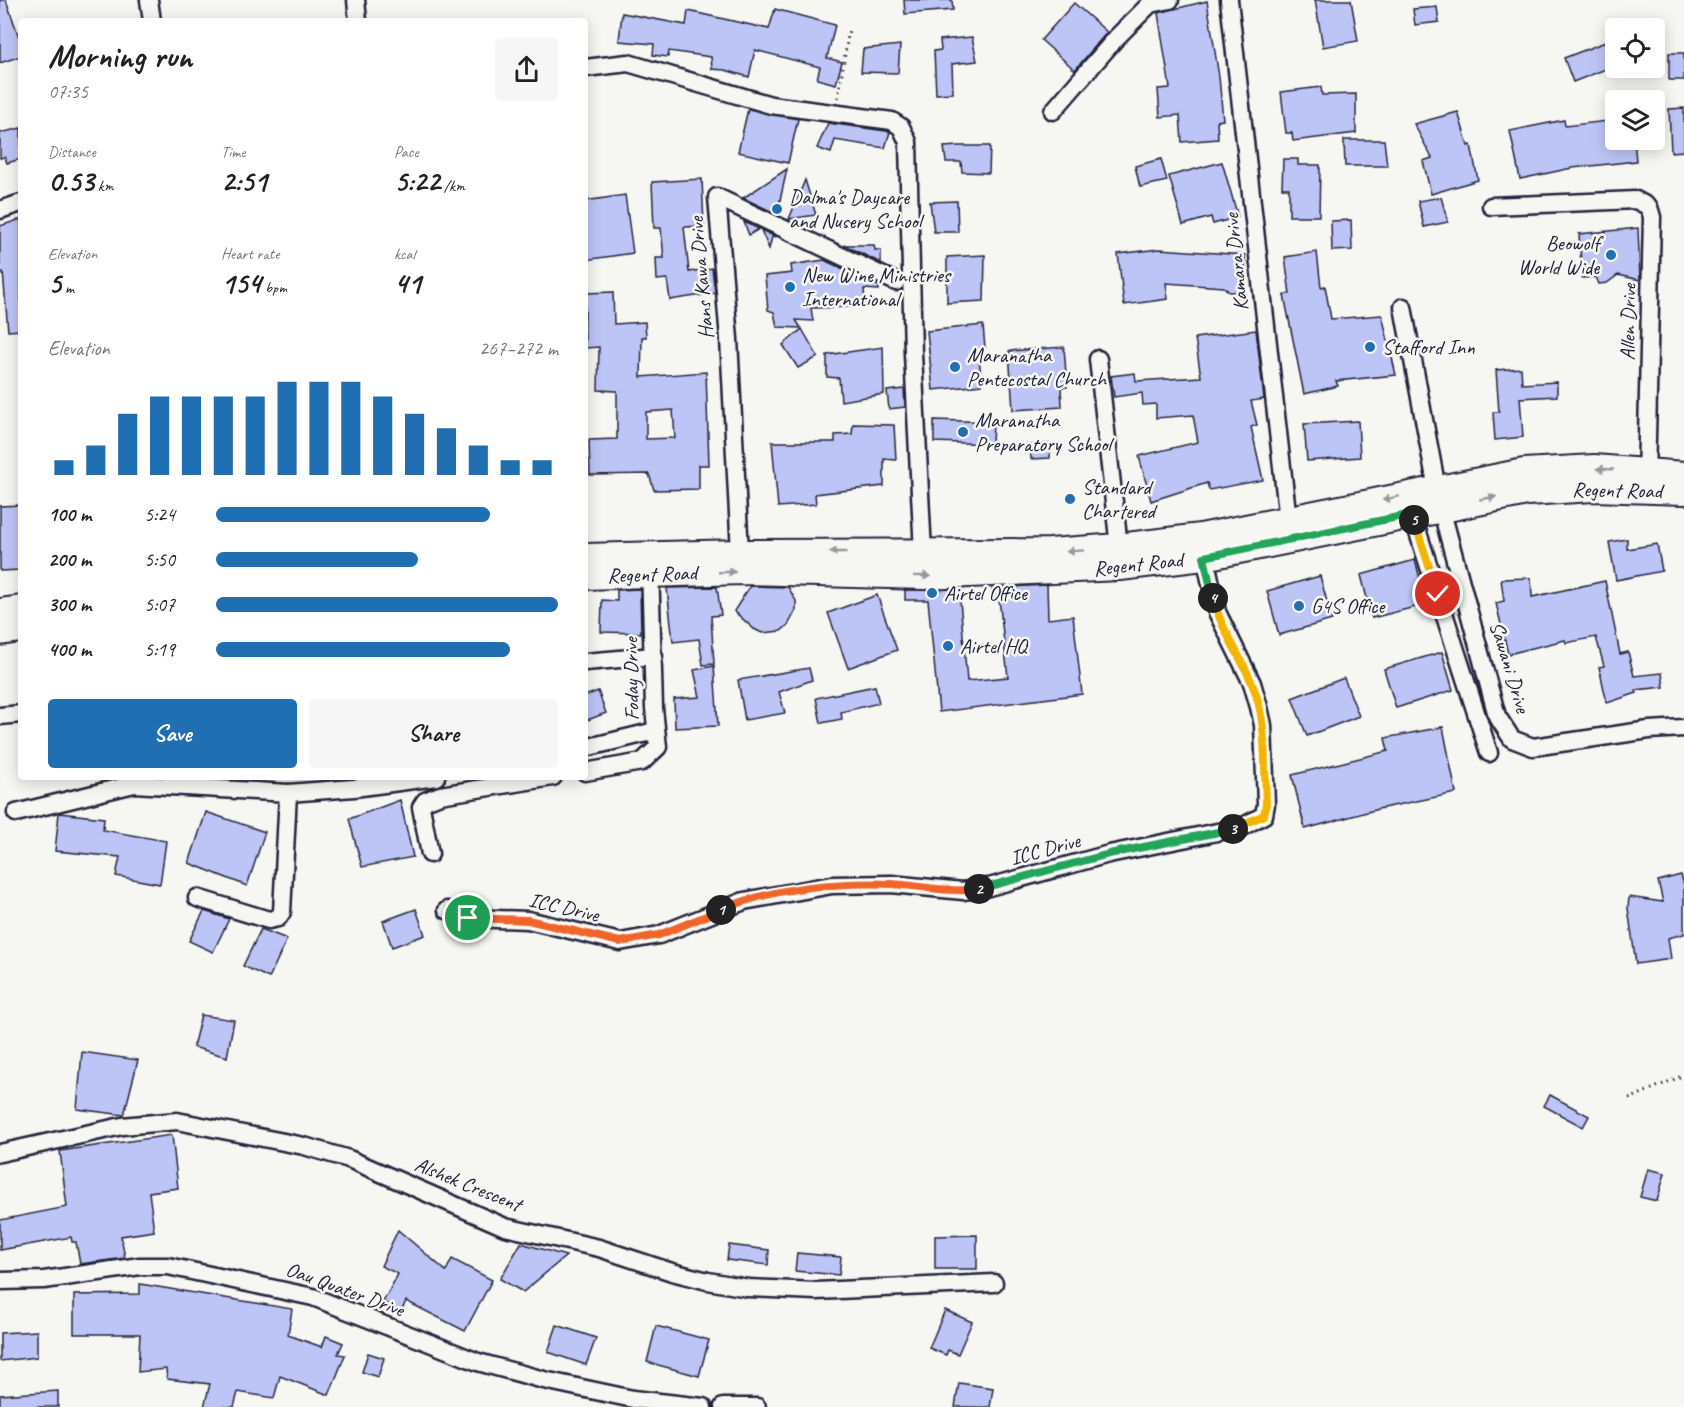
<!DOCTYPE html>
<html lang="en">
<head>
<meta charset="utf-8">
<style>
  :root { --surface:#fff; --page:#f6f6f6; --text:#222; --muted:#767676; --accent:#1f6fb2 }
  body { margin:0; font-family:Caveat,sans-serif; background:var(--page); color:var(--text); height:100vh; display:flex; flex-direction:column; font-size:22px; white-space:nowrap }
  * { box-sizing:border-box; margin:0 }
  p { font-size:20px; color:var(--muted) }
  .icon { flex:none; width:33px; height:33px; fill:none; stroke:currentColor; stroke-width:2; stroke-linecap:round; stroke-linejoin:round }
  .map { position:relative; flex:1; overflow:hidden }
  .side { position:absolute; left:18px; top:18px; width:570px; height:762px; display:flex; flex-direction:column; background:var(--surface); border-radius:6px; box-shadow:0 3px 15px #0003 }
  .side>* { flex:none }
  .controls { position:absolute; left:1605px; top:18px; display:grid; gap:12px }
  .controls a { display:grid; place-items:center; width:60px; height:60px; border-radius:6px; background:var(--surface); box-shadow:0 3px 15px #0003; font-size:30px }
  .pin { position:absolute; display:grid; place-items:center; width:51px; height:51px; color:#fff; margin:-26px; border:3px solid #fff; border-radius:50%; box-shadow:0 2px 6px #0007 }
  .km { position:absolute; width:30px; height:30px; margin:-15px; border-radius:50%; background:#222; color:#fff; font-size:16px; line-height:30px; text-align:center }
  .round { display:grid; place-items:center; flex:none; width:63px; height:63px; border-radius:6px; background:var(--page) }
  .head { display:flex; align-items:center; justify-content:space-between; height:102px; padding:0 30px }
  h1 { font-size:33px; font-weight:800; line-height:45px }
  .figures { display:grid; grid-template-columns:repeat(3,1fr); gap:9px; height:102px; padding:6px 30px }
  .figures div { display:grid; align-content:center }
  .figures b { font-size:30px; font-weight:800 }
  .figures small { font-size:16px; font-weight:400 }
  .figures p { font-size:16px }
  .chart { height:168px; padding:12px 30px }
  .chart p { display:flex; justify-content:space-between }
  .chart svg { width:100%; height:108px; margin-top:6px; stroke:var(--accent); stroke-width:6 }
  .primary-button { display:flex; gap:12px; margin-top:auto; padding:12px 30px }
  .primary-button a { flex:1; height:69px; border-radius:6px; background:var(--accent); color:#fff; font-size:24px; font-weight:800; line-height:69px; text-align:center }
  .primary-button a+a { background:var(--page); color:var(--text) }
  ul { padding:0 30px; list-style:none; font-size:20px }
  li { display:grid; grid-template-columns:96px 72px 1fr; align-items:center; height:45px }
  li i { height:15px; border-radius:8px; background:var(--accent) }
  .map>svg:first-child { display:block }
</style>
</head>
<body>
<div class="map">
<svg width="1684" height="1407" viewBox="0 0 1684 1407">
  <rect width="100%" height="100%" fill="#f6f6f2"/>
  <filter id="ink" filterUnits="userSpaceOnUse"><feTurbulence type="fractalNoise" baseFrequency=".0167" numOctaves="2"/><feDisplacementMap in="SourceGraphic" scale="12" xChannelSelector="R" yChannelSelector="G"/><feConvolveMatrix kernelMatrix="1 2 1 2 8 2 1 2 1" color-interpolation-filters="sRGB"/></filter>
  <g filter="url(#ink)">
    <g fill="#bdc5f7" stroke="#22223b" stroke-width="1.5" fill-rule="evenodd">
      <polygon points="0,0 6,0 21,43 21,56 0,63"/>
      <polygon points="904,0 952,0 953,10 905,14"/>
      <polygon points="1315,0 1351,0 1358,41 1323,47"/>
      <polygon points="1207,1 1219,77 1223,120 1217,121 1218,139 1182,142 1180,115 1160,117 1158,89 1170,88 1158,13"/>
      <polygon points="1074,3 1107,32 1075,70 1041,40"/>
      <polygon points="1437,7 1439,22 1415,25 1413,9"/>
      <polygon points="775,9 835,25 827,58 842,62 836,84 817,79 820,67 755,50 749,77 725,70 712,69 711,57 669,51 668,57 653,55 654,44 619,41 622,13 686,25 688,11 769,29"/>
      <polygon points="972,37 977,61 952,64 953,93 936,94 934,51 941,50 940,40"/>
      <polygon points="1613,39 1616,65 1573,82 1564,58"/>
      <polygon points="900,45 898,73 861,72 863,49"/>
      <rect x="1669" y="53" width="15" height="27"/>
      <polygon points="1321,87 1322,95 1356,94 1356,133 1293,141 1292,133 1286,133 1281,92"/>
      <polygon points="1684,108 1684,151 1671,152 1669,109"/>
      <polygon points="748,109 798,119 788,163 738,152"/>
      <polygon points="1458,112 1468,146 1471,145 1478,180 1431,194 1423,161 1432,158 1414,124"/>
      <polygon points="1564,120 1565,126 1616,120 1616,140 1634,140 1636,161 1572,168 1520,179 1510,131"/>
      <polygon points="828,123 886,131 890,132 885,148 835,140 831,153 817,148"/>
      <polygon points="21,128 21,159 7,163 5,157 0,158 0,133"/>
      <polygon points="1344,140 1384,140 1387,166 1345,166"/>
      <polygon points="959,146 990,146 989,173 962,172 961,162 946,162 944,147"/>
      <polygon points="1161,159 1167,181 1140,187 1135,166"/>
      <polygon points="1283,159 1298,159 1298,165 1320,165 1319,216 1289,216 1289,188 1282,188"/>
      <polygon points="1222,162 1238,217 1213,224 1211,217 1183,225 1169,176"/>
      <polygon points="787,169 777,214 743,198"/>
      <polygon points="702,179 704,226 684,227 689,272 712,268 715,293 670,300 667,279 657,280 656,258 664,258 661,228 654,228 652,182"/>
      <polygon points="805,180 816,215 789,219"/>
      <polygon points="625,195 633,253 585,260 585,201"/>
      <polygon points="1441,197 1448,222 1424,227 1418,201"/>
      <polygon points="957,201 958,232 934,232 930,202"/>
      <polygon points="21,219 21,330 8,331 3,272 0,273 0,226"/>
      <polygon points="1351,220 1352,250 1332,251 1331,221"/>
      <polygon points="744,222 759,229 749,235"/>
      <polygon points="1638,228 1640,280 1618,275 1607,283 1599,284 1596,277 1582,278 1579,234"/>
      <polygon points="761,230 776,237 772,237 769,249"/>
      <polygon points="844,245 874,245 875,250 881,250 881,263"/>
      <polygon points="1159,249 1245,255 1245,292 1229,292 1224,287 1166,283 1168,299 1124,305 1118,254"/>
      <polygon points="1317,252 1321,287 1325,286 1331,319 1382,315 1396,375 1336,381 1338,386 1304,394 1284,295 1290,294 1285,257"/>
      <polygon points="985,255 984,301 947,303 947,257"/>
      <polygon points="824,260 879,286 879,290 864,289 865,302 851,301 851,307 811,308 813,321 796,320 801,328 777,327 774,312 768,310 765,276 792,273 791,265"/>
      <path d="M613,292L614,324L645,322L646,337H642L641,377L706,372L709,465H699V489L654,490L649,474L590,475L589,440L617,439V391L598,390L599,347L585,348V293ZM673,410L675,438L646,439V412Z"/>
      <polygon points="983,325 985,348 978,349 982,385 933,390 927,331"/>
      <polygon points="802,329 818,357 798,368 783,345"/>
      <polygon points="1256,330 1264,399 1251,401 1257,425 1251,427 1263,480 1209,490 1207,483 1151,501 1139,456 1198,442 1193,415 1156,418 1156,404 1143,405 1142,393 1114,397 1111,376 1135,373 1136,381 1201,377 1195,338"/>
      <polygon points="883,347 884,394 841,401 839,378 827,377 827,355"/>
      <polygon points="1064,347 1067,387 1061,387 1062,407 1013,410 1009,351"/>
      <polygon points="1521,368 1522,384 1557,382 1557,396 1520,398 1523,437 1495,440 1493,412 1499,412 1496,370"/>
      <polygon points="904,389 905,407 889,409 887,391"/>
      <polygon points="934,420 993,422 992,444 934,442"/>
      <polygon points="1358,421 1360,457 1307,461 1304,424"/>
      <polygon points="853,424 894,425 896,460 884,459 884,486 815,494 816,504 778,507 772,442 835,442 835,435 852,434"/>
      <polygon points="1050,444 1050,458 1031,459 1030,445"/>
      <polygon points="21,505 21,570 0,571 0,506"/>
      <polygon points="1627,539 1627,549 1657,544 1662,571 1616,580 1609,542"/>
      <polygon points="1415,560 1427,604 1372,618 1361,575"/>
      <polygon points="1320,576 1332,620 1279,635 1267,591"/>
      <polygon points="1531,578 1532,597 1605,581 1620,654 1628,652 1634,676 1662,673 1664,687 1636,690 1637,693 1607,703 1599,667 1604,666 1596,637 1566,643 1565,640 1508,654 1496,603 1504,601 1501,579"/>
      <polygon points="1047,585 1048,619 1073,616 1082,694 939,712 928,600 905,600 905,590 959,589 967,681 1008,677 999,599 992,599 992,588"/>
      <polygon points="750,586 788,587 796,601 796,610 788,625 781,631 762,633 754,629 734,611"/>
      <polygon points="717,587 721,615 711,616 714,664 703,665 699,639 673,642 667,588"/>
      <polygon points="640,589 641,633 601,632 602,600 617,601 617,590"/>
      <polygon points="877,595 897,650 848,668 828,613"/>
      <polygon points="1442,652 1453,690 1396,708 1384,669"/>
      <polygon points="714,666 718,726 675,728 674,699 700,697 694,670"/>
      <polygon points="809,668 812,680 779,692 785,713 745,720 738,680"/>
      <polygon points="1344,678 1359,716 1307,736 1292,698"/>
      <polygon points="875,686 879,703 841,712 842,719 821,723 816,698"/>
      <polygon points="598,691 606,713 585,721 585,696"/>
      <polygon points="1443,727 1456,793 1378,809 1305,829 1292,775 1388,751 1385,738"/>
      <polygon points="400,800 413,857 362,867 349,819"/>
      <polygon points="206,812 265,832 247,886 189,863"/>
      <polygon points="59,813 104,818 103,830 166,841 160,884 116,876 120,857 55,851"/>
      <polygon points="1681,875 1684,885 1684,934 1668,938 1671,959 1636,964 1628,908 1629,897 1663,902 1658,881"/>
      <polygon points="416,909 425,935 392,947 383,921"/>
      <polygon points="204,911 229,919 213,952 189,941"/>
      <polygon points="261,929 287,939 269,978 243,966"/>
      <polygon points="201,1015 234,1020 227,1057 193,1047"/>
      <polygon points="82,1052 138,1060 124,1115 77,1109"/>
      <polygon points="1550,1095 1589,1116 1583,1127 1544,1106"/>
      <polygon points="172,1135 178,1188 149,1192 154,1231 121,1236 125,1258 80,1264 76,1242 72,1242 71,1237 0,1250 0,1220 67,1207 60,1151"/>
      <polygon points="1648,1169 1665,1173 1657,1201 1640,1197"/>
      <polygon points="398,1230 446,1271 452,1259 492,1280 465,1331 406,1301 401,1312 383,1302 398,1274 381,1266"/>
      <polygon points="977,1235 977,1269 935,1269 935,1236"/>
      <polygon points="521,1243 566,1256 523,1292 500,1279"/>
      <polygon points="729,1245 769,1250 768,1265 727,1260"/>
      <polygon points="797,1253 841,1257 839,1275 795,1271"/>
      <polygon points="140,1284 292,1309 288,1335 322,1347 326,1336 343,1343 338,1354 345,1355 329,1395 280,1376 274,1398 238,1392 234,1407 204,1407 210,1384 167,1379 166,1369 138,1372 140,1334 74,1334 74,1295 140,1294"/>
      <polygon points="945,1310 972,1322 958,1354 948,1350 946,1355 929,1348"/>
      <polygon points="557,1325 596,1338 586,1365 548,1352"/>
      <polygon points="656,1326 709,1340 699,1376 647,1362"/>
      <polygon points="37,1331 37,1357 0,1361 0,1333"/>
      <polygon points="368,1353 384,1358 378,1377 362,1372"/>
      <polygon points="959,1383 993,1388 990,1407 955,1407"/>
      <polygon points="58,1391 58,1407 0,1407 0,1395"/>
    </g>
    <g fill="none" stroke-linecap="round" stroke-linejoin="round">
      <g stroke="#22223b" stroke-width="21">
        <g id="minor">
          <polyline points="149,0 152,21"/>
          <polyline points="356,0 358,21"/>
          <polyline points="1229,0 1288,520"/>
          <polyline points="585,68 628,63 771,105 892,121 901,127 908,142 913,354 923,553"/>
          <polyline points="1053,111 1117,37 1150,4 1170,0"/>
          <polyline points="1491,206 1636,200 1649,207 1652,217 1646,481"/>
          <polyline points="0,210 21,203"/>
          <polyline points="1403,307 1437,489"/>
          <polyline points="1098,359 1119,547"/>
          <polyline points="1441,508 1497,716 1512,739 1533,747 1649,730 1684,728"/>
          <polyline points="1412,514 1489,753"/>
          <polyline points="740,553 729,339 717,197 896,282"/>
          <polyline points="585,662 654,656"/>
          <polyline points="0,716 21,714"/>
          <polyline points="585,748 655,731"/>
          <polyline points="585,772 642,762 658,747 654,708 650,564"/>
          <polyline points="16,813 134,784 288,793 354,788 436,777"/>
          <polyline points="430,854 421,807 425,801 440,795 553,777"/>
          <polyline points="197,898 269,920 278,918 282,912 288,793"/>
          <polyline points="447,910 468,918 528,920 620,942 659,935 744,901 832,885 891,884 963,891 989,887 1109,854 1242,827 1264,815 1266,804 1263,725 1259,707 1252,683 1217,612 1203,547"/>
          <polyline points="0,1153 122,1126 177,1121 304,1146 349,1159 505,1227 599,1248 672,1272 708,1281 748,1288 816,1291 994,1283"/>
          <polyline points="0,1281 44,1280 140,1266 168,1266 313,1297 478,1362 544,1380 633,1399 703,1407"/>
          <polyline points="723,1407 757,1407"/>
        </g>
      </g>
      <g stroke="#22223b" stroke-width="30">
        <g id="primary">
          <polyline points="585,557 740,553 1050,552 1119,547 1201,537 1524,472 1594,468 1684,475"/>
          <polyline points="585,576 742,571 924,576 1120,567 1204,557 1527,492 1594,488 1684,491"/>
          <polyline points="0,612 21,609"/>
          <polyline points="0,632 21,629"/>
        </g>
      </g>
      <g stroke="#22223b" stroke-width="3" stroke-dasharray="1.5 4.5" stroke-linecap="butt">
        <polyline points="838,98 849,29"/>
        <polyline points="1629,1099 1684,1075"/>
      </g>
      <use href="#minor" stroke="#f6f6f2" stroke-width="16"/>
      <use href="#primary" stroke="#f6f6f2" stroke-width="26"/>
    </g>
    <defs><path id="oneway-solid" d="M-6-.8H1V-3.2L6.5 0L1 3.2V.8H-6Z" transform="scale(1.5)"/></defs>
    <g fill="#9797a0">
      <use href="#oneway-solid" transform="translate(1605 469) rotate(-177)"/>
      <use href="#oneway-solid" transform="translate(1391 498) rotate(168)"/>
      <use href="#oneway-solid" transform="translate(1488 498) rotate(-10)"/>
      <use href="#oneway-solid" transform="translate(1075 551) rotate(176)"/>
      <use href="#oneway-solid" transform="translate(838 552) rotate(180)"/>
      <use href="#oneway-solid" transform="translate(727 572) rotate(-2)"/>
      <use href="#oneway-solid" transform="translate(922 576) rotate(1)"/>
    </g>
  </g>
  <g fill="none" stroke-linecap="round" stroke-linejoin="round" filter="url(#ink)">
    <g stroke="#fff" stroke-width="12">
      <polyline id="split-1" points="468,918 528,920 620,942 659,935 721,910"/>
    </g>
    <g stroke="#fff" stroke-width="12">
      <path id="split-2" d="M721,910C773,888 836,882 892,884C921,886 950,893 979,889"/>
    </g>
    <g stroke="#fff" stroke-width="12">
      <polyline id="split-3" points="979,889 1109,854 1233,829"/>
    </g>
    <g stroke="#fff" stroke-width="12">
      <path id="split-4" d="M1213,598C1221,629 1239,653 1251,681C1268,719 1264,764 1266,804L1264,815L1233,829"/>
    </g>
    <g stroke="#fff" stroke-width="12">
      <polyline id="split-5" points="1213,598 1204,557 1412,514 1414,520"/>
    </g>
    <g stroke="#fff" stroke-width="12">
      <polyline id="split-6" points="1414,520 1438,594"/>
    </g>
    <use href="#split-1" stroke="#f0652b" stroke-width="8"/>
    <use href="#split-2" stroke="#f0652b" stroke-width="8"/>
    <use href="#split-3" stroke="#22a559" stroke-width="8"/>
    <use href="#split-4" stroke="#f5b400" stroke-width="8"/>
    <use href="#split-5" stroke="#22a559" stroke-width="8"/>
    <use href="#split-6" stroke="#f5b400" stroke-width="8"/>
  </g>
  <g fill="#1f6fb2" stroke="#f6f6f2" stroke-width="2">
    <circle cx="777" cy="209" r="6"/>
    <circle cx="1611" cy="255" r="6"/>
    <circle cx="790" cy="287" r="6"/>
    <circle cx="1370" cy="347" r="6"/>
    <circle cx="955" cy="367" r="6"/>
    <circle cx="963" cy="432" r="6"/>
    <circle cx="1070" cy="499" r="6"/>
    <circle cx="932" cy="593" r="6"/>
    <circle cx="1299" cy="606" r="6"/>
    <circle cx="948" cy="646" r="6"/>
  </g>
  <g text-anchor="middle" stroke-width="5" stroke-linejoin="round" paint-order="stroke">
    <g font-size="21" fill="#22223b" stroke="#f6f6f2" text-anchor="start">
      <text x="789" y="204">Dalma's Daycare<tspan x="789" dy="24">and Nusery School</tspan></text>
      <text x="1599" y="250" text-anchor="end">Beowolf<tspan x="1599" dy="24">World Wide</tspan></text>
      <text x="802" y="282">New Wine Ministries<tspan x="802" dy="24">International</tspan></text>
      <text x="1382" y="354">Stafford Inn</text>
      <text x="967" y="362">Maranatha<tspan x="967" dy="24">Pentecostal Church</tspan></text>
      <text x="975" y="427">Maranatha<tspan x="975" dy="24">Preparatory School</tspan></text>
      <text x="1082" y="494">Standard<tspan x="1082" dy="24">Chartered</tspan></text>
      <text x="944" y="600">Airtel Office</text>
      <text x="1311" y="613">G4S Office</text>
      <text x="960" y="653">Airtel HQ</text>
    </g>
    <g font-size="21" fill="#22223b" stroke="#f6f6f2">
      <text transform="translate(1236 262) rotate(-96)" y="7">Kamara Drive</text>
      <text transform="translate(701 278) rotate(-95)" y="7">Hans Kawa Drive</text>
      <text transform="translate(1628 322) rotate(-89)" y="7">Allen Drive</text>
      <text transform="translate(1617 490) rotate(1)" y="7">Regent Road</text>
      <text transform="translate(1138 564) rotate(-6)" y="7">Regent Road</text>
      <text transform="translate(652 574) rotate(-2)" y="7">Regent Road</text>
      <text transform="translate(1510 667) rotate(73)" y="7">Sawani Drive</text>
      <text transform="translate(631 679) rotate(-91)" y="7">Foday Drive</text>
      <text transform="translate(1045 849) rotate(-15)" y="7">ICC Drive</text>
      <text transform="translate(564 907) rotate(13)" y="7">ICC Drive</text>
      <text transform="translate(468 1184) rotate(22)" y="7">Alshek Crescent</text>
      <text transform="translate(345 1289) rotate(20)" y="7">Oau Quater Drive</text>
    </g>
  </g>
</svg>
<div class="controls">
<a><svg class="icon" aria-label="locate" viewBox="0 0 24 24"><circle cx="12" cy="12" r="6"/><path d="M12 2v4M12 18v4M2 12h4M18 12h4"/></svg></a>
<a><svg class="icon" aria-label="layers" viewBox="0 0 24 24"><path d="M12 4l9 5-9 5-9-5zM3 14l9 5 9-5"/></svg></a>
</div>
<div class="pin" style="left:468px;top:918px;background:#1e9e55"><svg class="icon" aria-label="arrive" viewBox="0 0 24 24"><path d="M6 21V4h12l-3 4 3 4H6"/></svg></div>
<div class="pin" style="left:1438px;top:594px;background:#d93025"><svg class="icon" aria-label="check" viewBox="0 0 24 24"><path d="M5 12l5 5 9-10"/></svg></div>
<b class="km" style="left:721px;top:910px">1</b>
<b class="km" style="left:979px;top:889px">2</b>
<b class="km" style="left:1233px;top:829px">3</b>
<b class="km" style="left:1213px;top:598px">4</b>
<b class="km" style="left:1414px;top:520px">5</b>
<section class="side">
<div class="head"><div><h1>Morning run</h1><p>07:35</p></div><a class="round"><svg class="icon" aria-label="share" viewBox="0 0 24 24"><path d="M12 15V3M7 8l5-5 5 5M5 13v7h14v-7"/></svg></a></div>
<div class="figures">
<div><p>Distance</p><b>0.53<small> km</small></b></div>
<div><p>Time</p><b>2:51</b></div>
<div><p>Pace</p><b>5:22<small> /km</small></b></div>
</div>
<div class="figures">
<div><p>Elevation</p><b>5<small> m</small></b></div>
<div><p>Heart rate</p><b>154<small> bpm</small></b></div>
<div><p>kcal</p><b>41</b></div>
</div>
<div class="chart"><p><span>Elevation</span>267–272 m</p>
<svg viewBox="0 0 160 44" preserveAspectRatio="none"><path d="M5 44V38M15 44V32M25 44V19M35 44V12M45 44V12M55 44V12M65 44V12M75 44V6M85 44V6M95 44V6M105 44V12M115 44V19M125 44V25M135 44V32M145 44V38M155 44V38"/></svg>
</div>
<ul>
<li><b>100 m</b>5:24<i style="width:80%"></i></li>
<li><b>200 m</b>5:50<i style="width:59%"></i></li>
<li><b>300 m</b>5:07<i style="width:100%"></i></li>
<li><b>400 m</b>5:19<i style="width:86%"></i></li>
</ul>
<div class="primary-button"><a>Save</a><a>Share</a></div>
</section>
</div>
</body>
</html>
